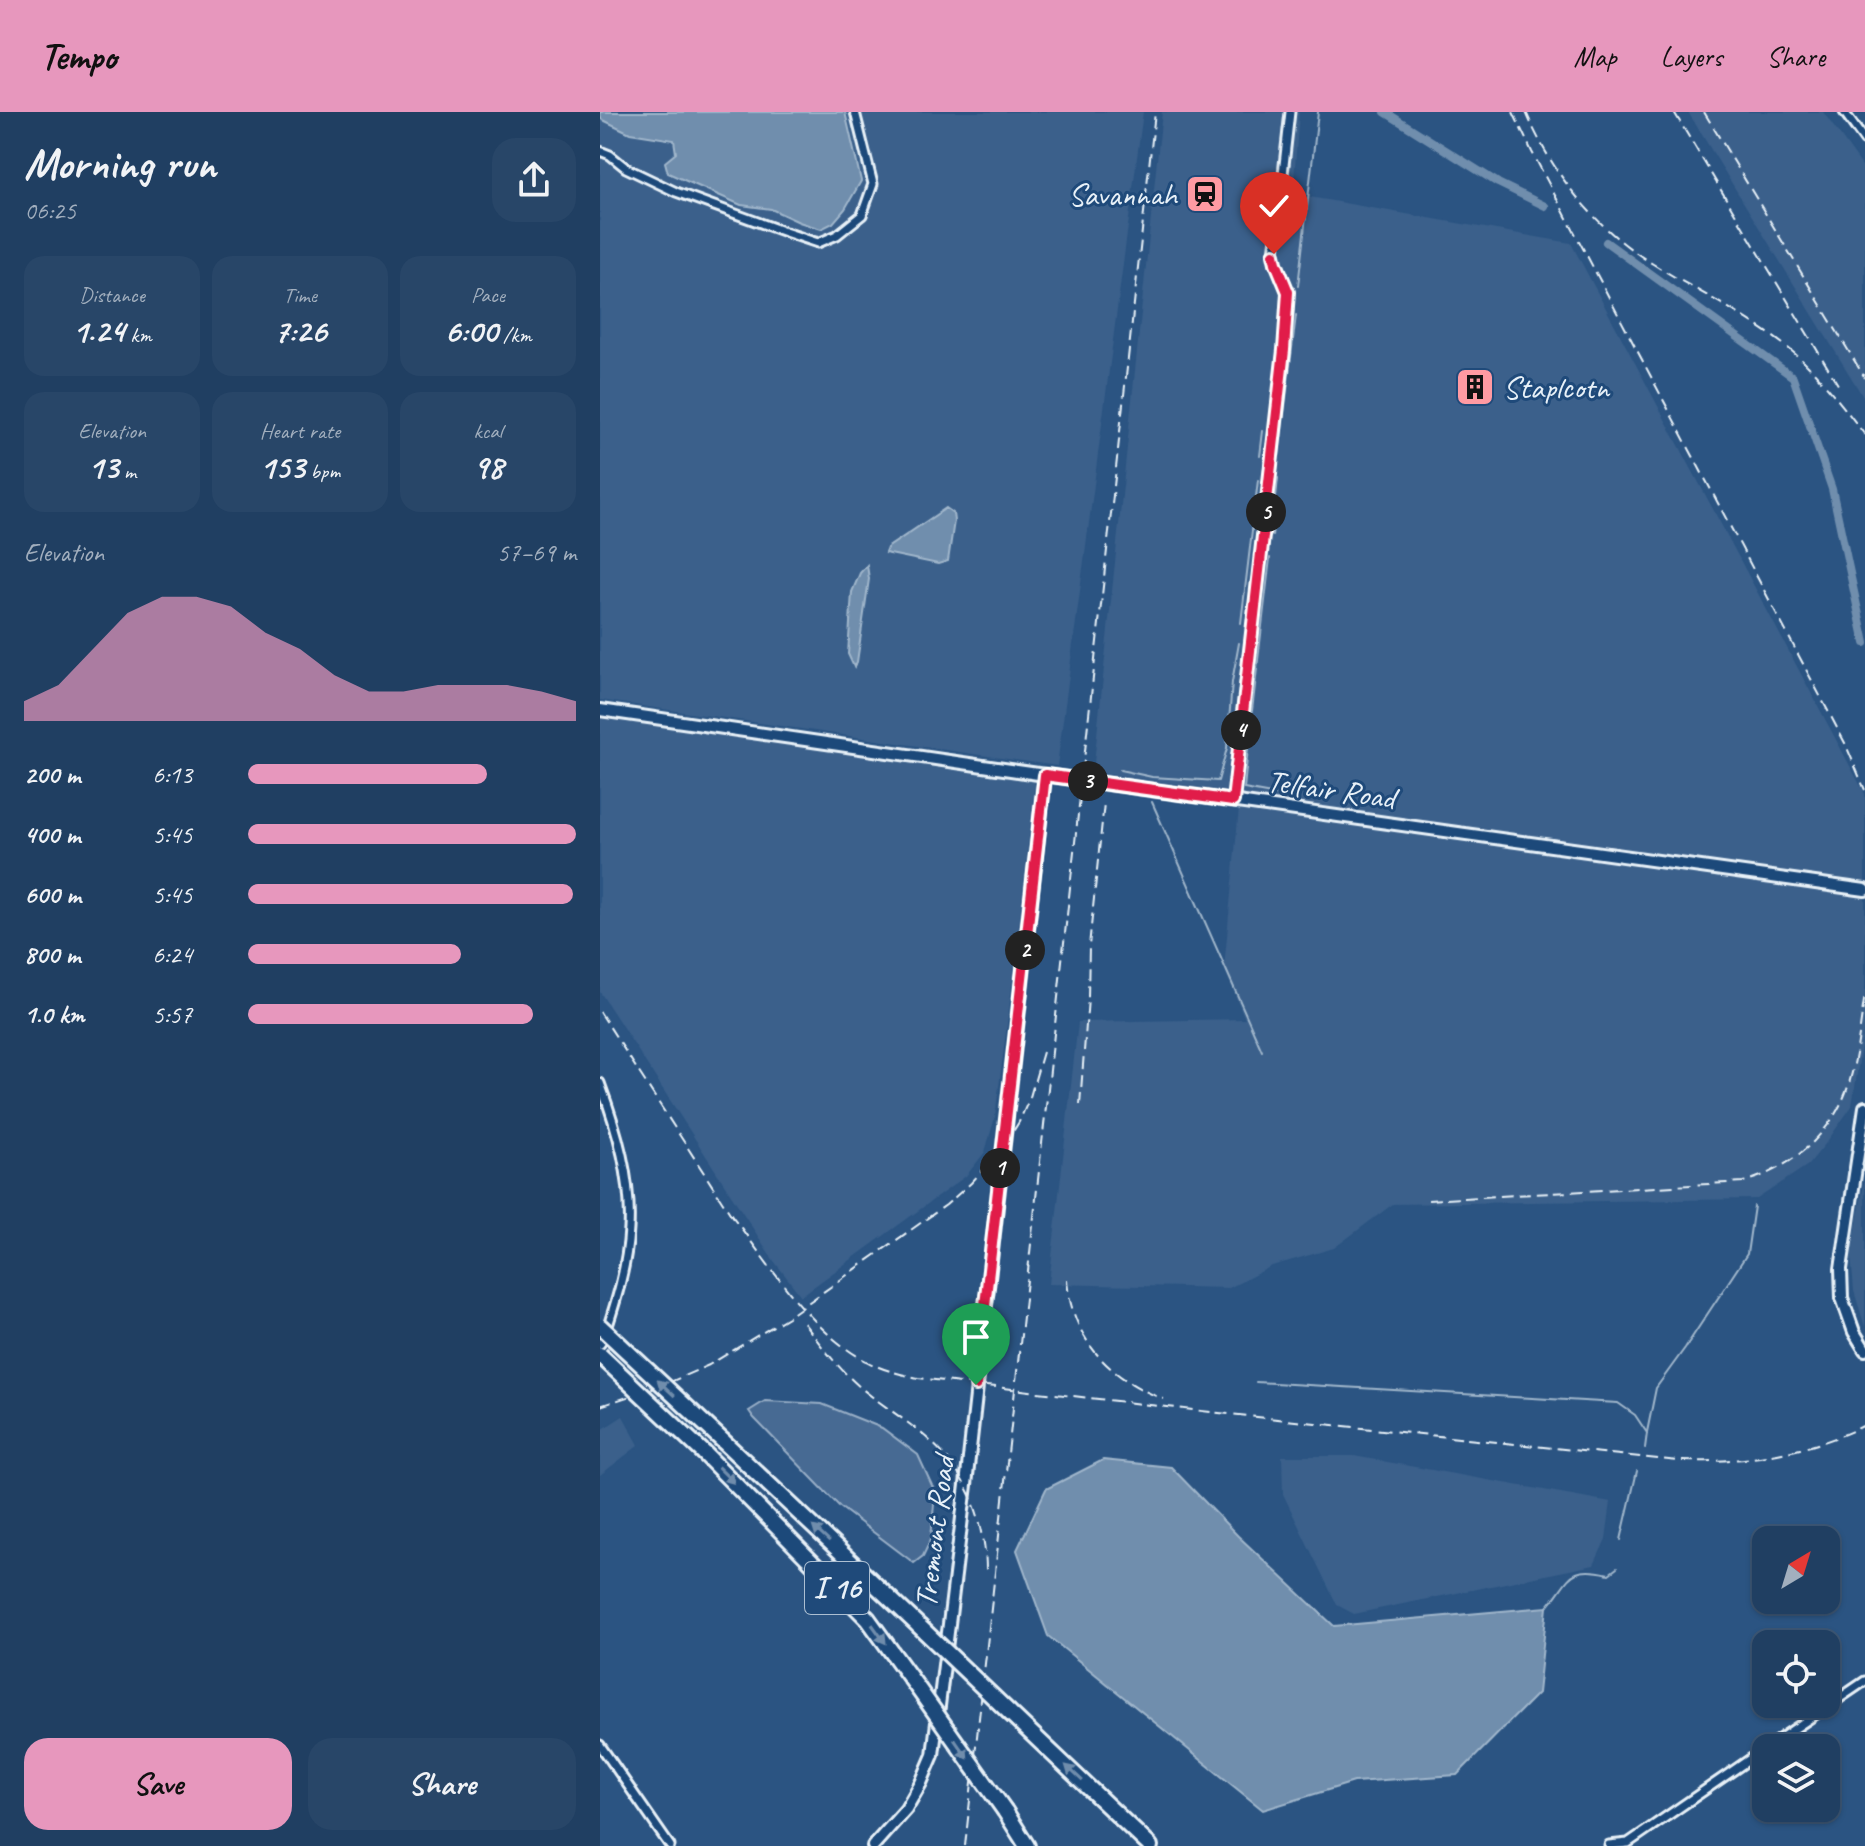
<!DOCTYPE html>
<html lang="en">
<head>
<meta charset="utf-8">
<style>
  :root { --surface:#203f62; --page:#284668; --text:#f1f3f6; --muted:#a2afbe; --line:#3d5877; --accent:#e797bd }
  body { margin:0; font-family:Caveat,sans-serif; background:var(--page); color:var(--text); height:100vh; display:flex; flex-direction:column; font-size:30px; white-space:nowrap }
  * { box-sizing:border-box; margin:0 }
  p { font-size:26px; color:var(--muted) }
  .icon { flex:none; width:44px; height:44px; fill:none; stroke:currentColor; stroke-width:2; stroke-linecap:round; stroke-linejoin:round }
  .map { position:relative; flex:1; overflow:hidden }
  .drawer { display:flex; flex-direction:column; background:var(--surface); width:600px }
  .drawer>* { flex:none }
  .needle { width:52px; rotate:38deg }
  .controls { position:absolute; left:1152px; top:1414px; display:grid; gap:16px }
  .controls a { display:grid; place-items:center; width:88px; height:88px; border-radius:16px; background:var(--surface); box-shadow:0 2px 6px #0004,0 0 0 2px var(--line); font-size:40px }
  .pin { position:absolute; display:grid; place-items:center; width:68px; height:68px; color:#fff; margin:-82px -34px; border-radius:50% 50% 50% 0; rotate:-45deg; box-shadow:0 0 8px #0007 }
  .pin .icon { rotate:45deg }
  .km { position:absolute; width:40px; height:40px; margin:-20px; border-radius:50%; background:#222; color:#fff; font-size:22px; line-height:40px; text-align:center }
  .round { display:grid; place-items:center; flex:none; width:84px; height:84px; border-radius:24px; background:var(--page) }
  .headline { display:flex; align-items:center; justify-content:space-between; height:136px; padding:0 24px }
  h1 { font-size:44px; font-weight:700; line-height:60px }
  .figures { display:grid; grid-template-columns:repeat(3,1fr); gap:12px; height:136px; padding:8px 24px }
  .figures div { display:grid; align-content:center; border-radius:20px; background:var(--page); text-align:center }
  .figures b { font-size:34px; font-weight:700 }
  .figures small { font-size:22px; font-weight:400 }
  .figures p { font-size:22px }
  .chart { height:224px; padding:16px 24px }
  .chart p { display:flex; justify-content:space-between }
  .chart svg { width:100%; height:144px; margin-top:8px; fill:var(--accent); opacity:.7 }
  .action { display:flex; gap:16px; margin-top:auto; padding:16px 24px }
  .action a { flex:1; height:92px; border-radius:24px; background:var(--accent); color:#111; font-size:32px; font-weight:700; line-height:92px; text-align:center }
  .action a+a { background:var(--page); color:var(--text) }
  ul { padding:0 24px; list-style:none; font-size:26px }
  li { display:grid; grid-template-columns:128px 96px 1fr; align-items:center; height:60px }
  li i { height:20px; border-radius:10px; background:var(--accent) }
  header { display:flex; align-items:center; gap:48px; box-sizing:border-box; height:112px; padding:0 40px; background:var(--accent); color:#111 }
  header strong { font-size:38px }
  nav { display:flex; gap:44px; margin-inline-start:auto; font-size:28px }
  main { display:flex; flex:1; min-height:0 }
  .map>svg:first-child { display:block }
</style>
</head>
<body>
<header>
<strong>Tempo</strong>
<nav><a>Map</a><a>Layers</a><a>Share</a></nav>
</header>
<main>
<section class="drawer">
<div class="headline"><div><h1>Morning run</h1><p>06:25</p></div><a class="round"><svg class="icon" aria-label="share" viewBox="0 0 24 24"><path d="M12 15V3M7 8l5-5 5 5M5 13v7h14v-7"/></svg></a></div>
<div class="figures">
<div><p>Distance</p><b>1.24<small> km</small></b></div>
<div><p>Time</p><b>7:26</b></div>
<div><p>Pace</p><b>6:00<small> /km</small></b></div>
</div>
<div class="figures">
<div><p>Elevation</p><b>13<small> m</small></b></div>
<div><p>Heart rate</p><b>153<small> bpm</small></b></div>
<div><p>kcal</p><b>98</b></div>
</div>
<div class="chart"><p><span>Elevation</span>57–69 m</p>
<svg viewBox="0 0 160 44" preserveAspectRatio="none"><path d="M0 44V38L10 33L20 22L30 11L40 6L50 6L60 9L70 17L80 22L90 30L100 35L110 35L120 33L130 33L140 33L150 35L160 38V44z"/></svg>
</div>
<ul>
<li><b>200 m</b>6:13<i style="width:73%"></i></li>
<li><b>400 m</b>5:45<i style="width:100%"></i></li>
<li><b>600 m</b>5:45<i style="width:99%"></i></li>
<li><b>800 m</b>6:24<i style="width:65%"></i></li>
<li><b>1.0 km</b>5:57<i style="width:87%"></i></li>
</ul>
<div class="action"><a>Save</a><a>Share</a></div>
</section>
<div class="map">
<svg width="1265" height="1734" viewBox="0 0 1265 1734">
  <rect width="100%" height="100%" fill="#2b5482"/>
  <filter id="ink" filterUnits="userSpaceOnUse"><feTurbulence type="fractalNoise" baseFrequency=".0125" numOctaves="2"/><feDisplacementMap in="SourceGraphic" scale="16" xChannelSelector="R" yChannelSelector="G"/><feConvolveMatrix kernelMatrix="1 2 1 2 8 2 1 2 1" color-interpolation-filters="sRGB"/></filter>
  <g filter="url(#ink)">
    <g fill="#3a608b">
      <polygon points="0,0 543,0 457,654 0,588"/>
      <polygon points="562,0 699,0 693,82 971,131 1265,682 1265,774 493,661"/>
      <polygon points="1088,0 1223,0 1265,58 1265,288"/>
      <polygon points="0,605 439,667 395,1005 385,1040 366,1064 201,1184 174,1149 0,880"/>
      <polygon points="639,696 1249,781 1265,785 1265,910 1252,994 1226,1031 1208,1053 1157,1087 793,1092 734,1136 672,1154 629,1176 449,1172 478,910 645,907 624,856"/>
      <polygon points="1265,1066 1265,1215 1254,1179 1251,1143"/>
      <polygon points="23,1304 39,1333 0,1363 0,1319"/>
      <polygon points="682,1344 754,1344 1011,1390 1006,1427 994,1453 754,1502 737,1493 683,1382"/>
    </g>
    <polygon fill="#476b93" stroke="#98aec6" stroke-width="2" points="165,1289 222,1292 282,1316 318,1343 335,1380 331,1427 323,1444 314,1451 240,1395 154,1306 149,1299"/>
    <g fill="#708ead" stroke="#a0b6cb" stroke-width="2">
      <polygon points="0,0 245,0 261,69 245,97 233,111 221,117 199,110 171,97 141,93 68,61 65,50 76,41 74,28 30,21 1,7"/>
      <polygon points="346,396 353,401 354,409 348,449 338,452 285,441 287,436"/>
      <polygon points="267,453 269,467 257,550 254,555 248,542 252,480 260,461"/>
      <polygon points="503,1348 571,1355 638,1424 734,1514 947,1495 938,1581 857,1663 754,1670 663,1698 448,1524 417,1438 446,1377"/>
    </g>
    <g fill="none" stroke-linecap="round" stroke-linejoin="round">
      <g stroke="#a0b6cb" stroke-width="2">
        <polyline points="698,174 718,0"/>
        <polyline points="679,343 696,203"/>
        <polyline points="660,344 663,319"/>
        <polyline points="672,424 678,366"/>
        <polyline points="641,511 658,368"/>
        <polyline points="652,599 670,446"/>
        <polyline points="649,625 644,677 677,683"/>
        <polyline points="520,658 552,665 618,669 627,636 632,570 639,531"/>
        <polyline points="552,690 662,939"/>
        <polyline points="656,1270 1018,1291 1035,1303 1047,1321 1045,1336"/>
        <polyline points="1047,1320 1056,1276 1085,1236 1147,1142 1154,1094"/>
        <polyline points="1021,1428 1037,1359"/>
        <path d="M947,1495C971,1468 966,1452 1009,1462L1017,1456"/>
      </g>
      <g stroke="#708ead" stroke-width="8">
        <polyline points="785,0 898,71 945,94"/>
        <polyline points="1006,130 1193,265 1232,377 1265,531"/>
      </g>
      <g stroke="#e8f1f8" stroke-width="13">
        <g id="street">
          <polyline points="1244,0 1265,29"/>
          <polyline points="0,39 10,43 26,56 76,80 185,120 218,131 237,123 262,103 273,72 255,0"/>
          <polyline points="633,689 684,238 688,180 676,151 674,142 690,0"/>
          <path d="M0,971C17,1017 32,1068 29,1117C27,1155 16,1190 4,1226L0,1232"/>
          <polyline points="0,1633 70,1734"/>
          <polyline points="1166,1636 1265,1569"/>
          <polyline points="1009,1733 1028,1731 1166,1636"/>
        </g>
      </g>
      <g stroke="#e8f1f8" stroke-width="16">
        <g id="secondary">
          <polyline points="0,598 445,663 1265,778"/>
          <polyline points="1265,995 1241,1157 1242,1186 1254,1220 1265,1238"/>
          <polyline points="273,1734 306,1697 321,1671 333,1643 366,1373 445,663"/>
        </g>
      </g>
      <g stroke="#e8f1f8" stroke-width="20">
        <g id="highway">
          <polyline points="123,1329 319,1514"/>
          <polyline points="104,1341 268,1507 317,1575"/>
          <polyline points="409,1600 550,1734"/>
          <polyline points="405,1699 427,1734"/>
        </g>
      </g>
      <use href="#street" stroke="#1f4a7a" stroke-width="7"/>
      <use href="#secondary" stroke="#1f4a7a" stroke-width="10"/>
      <use href="#highway" stroke="#1f4a7a" stroke-width="14"/>
      <g stroke="#e8f1f8" stroke-width="2" stroke-dasharray="12 6" stroke-linecap="butt">
        <polyline points="913,0 932,40 1245,631 1265,678"/>
        <path d="M926,0C952,62 996,117 1053,152C1098,180 1147,203 1188,236C1218,260 1241,292 1265,323"/>
        <polyline points="1074,0 1240,276"/>
        <polyline points="1104,0 1265,266"/>
        <polyline points="0,900 135,1109"/>
        <polyline points="480,993 488,886 489,834 504,691"/>
        <path d="M828,1088L1143,1070C1193,1057 1236,1018 1250,968C1258,941 1260,911 1265,883"/>
        <path d="M130,1101C167,1150 211,1220 266,1249C282,1258 300,1262 318,1266L619,1301L1078,1349C1143,1351 1206,1342 1265,1313"/>
        <path d="M467,1167C471,1226 510,1268 564,1287"/>
        <path d="M204,1211C222,1235 239,1257 261,1276C283,1294 308,1309 329,1328C367,1361 386,1409 386,1459"/>
        <polyline points="0,1294 61,1274 109,1253 188,1205 346,1093 371,1071 402,1037 419,1010 430,985 443,940"/>
        <polyline points="365,1734 555,0"/>
      </g>
      <g stroke="#e8f1f8" stroke-width="20" stroke-linecap="butt">
        <g id="highway-bridge">
          <polyline points="0,1214 123,1329"/>
          <polyline points="0,1243 104,1341"/>
          <polyline points="319,1514 409,1600"/>
          <polyline points="317,1575 405,1699"/>
        </g>
      </g>
      <use href="#highway-bridge" stroke="#1f4a7a" stroke-width="14"/>
    </g>
    <defs><path id="oneway-solid" d="M-6-.8H1V-3.2L6.5 0L1 3.2V.8H-6Z" transform="scale(2)"/></defs>
    <g fill="#6f8dac">
      <use href="#oneway-solid" transform="translate(66 1276) rotate(-137)"/>
      <use href="#oneway-solid" transform="translate(126 1363) rotate(45)"/>
      <use href="#oneway-solid" transform="translate(221 1422) rotate(-137)"/>
      <use href="#oneway-solid" transform="translate(279 1522) rotate(54)"/>
      <use href="#oneway-solid" transform="translate(361 1637) rotate(55)"/>
      <use href="#oneway-solid" transform="translate(474 1661) rotate(-137)"/>
    </g>
  </g>
  <g fill="none" stroke-linecap="round" stroke-linejoin="round" filter="url(#ink)">
    <g stroke="#fff" stroke-width="16">
      <polyline id="route" points="376,1273 445,663 633,689 684,238 688,180 676,151 674,142"/>
    </g>
    <use href="#route" stroke="#e11d48" stroke-width="10"/>
  </g>
  <defs>
    <g id="station-square" transform="scale(2)"><rect x="-9" y="-9" width="18" height="18" rx="4" fill="#ff9aa2" stroke="#1f4a7a"/><path d="M-3-6H3Q5-6 5-4V2Q5 4 3 4L4.5 6H3L1.5 4h-3L-3 6H-4.5L-3 4Q-5 4-5 2V-4Q-5-6-3-6ZM-3.5-4v3h7v-3ZM-3.5 1v1.5H-2V1ZM2 1v1.5H3.5V1Z" fill="#111"/></g>
    <g id="building-square" transform="scale(2)"><rect x="-9" y="-9" width="18" height="18" rx="4" fill="#ff9aa2" stroke="#1f4a7a"/><path d="M-4-6H4V6H1V3H-1V6H-4ZM-2.5-4.3h1.7v1.8h-1.7ZM.8-4.3h1.7v1.8H.8ZM-2.5-1h1.7V.8h-1.7ZM.8-1h1.7V.8H.8Z" fill="#111"/></g>
  </defs>
  <g fill-rule="evenodd">
    <use href="#station-square" x="605" y="82"/>
    <use href="#building-square" x="875" y="275"/>
  </g>
  <g text-anchor="middle" stroke-width="6" stroke-linejoin="round" paint-order="stroke">
    <rect fill="#1f4a7a" stroke="#acbfd2" stroke-width="2" x="205" y="1450" width="64" height="52" rx="6"/>
    <g font-size="30" font-weight="bold" fill="#e8f1f8">
      <text x="237" y="1486">I 16</text>
    </g>
    <g font-size="32" fill="#e8f1f8" stroke="#1f4a7a" text-anchor="end">
      <text x="577" y="93">Savannah</text>
      <text x="903" y="286" text-anchor="start">Staplcotn</text>
    </g>
    <g font-size="32" fill="#e8f1f8" stroke="#1f4a7a">
      <text transform="translate(731 677) rotate(8)" y="11">Telfair Road</text>
      <text transform="translate(334 1420) rotate(-83)" y="11">Tremont Road</text>
    </g>
  </g>
</svg>
<div class="controls">
<a><svg class="needle" viewBox="-14 -14 28 28"><path d="M0-13l5 13h-10z" fill="#e53935"/><path d="M0 13l5-13h-10z" fill="#a2afbe"/></svg></a>
<a><svg class="icon" aria-label="locate" viewBox="0 0 24 24"><circle cx="12" cy="12" r="6"/><path d="M12 2v4M12 18v4M2 12h4M18 12h4"/></svg></a>
<a><svg class="icon" aria-label="layers" viewBox="0 0 24 24"><path d="M12 4l9 5-9 5-9-5zM3 14l9 5 9-5"/></svg></a>
</div>
<div class="pin" style="left:376px;top:1273px;background:#1e9e55"><svg class="icon" aria-label="arrive" viewBox="0 0 24 24"><path d="M6 21V4h12l-3 4 3 4H6"/></svg></div>
<div class="pin" style="left:674px;top:142px;background:#d93025"><svg class="icon" aria-label="check" viewBox="0 0 24 24"><path d="M5 12l5 5 9-10"/></svg></div>
<b class="km" style="left:400px;top:1056px">1</b>
<b class="km" style="left:425px;top:838px">2</b>
<b class="km" style="left:488px;top:669px">3</b>
<b class="km" style="left:641px;top:618px">4</b>
<b class="km" style="left:666px;top:400px">5</b>
</div>
</main>
</body>
</html>
